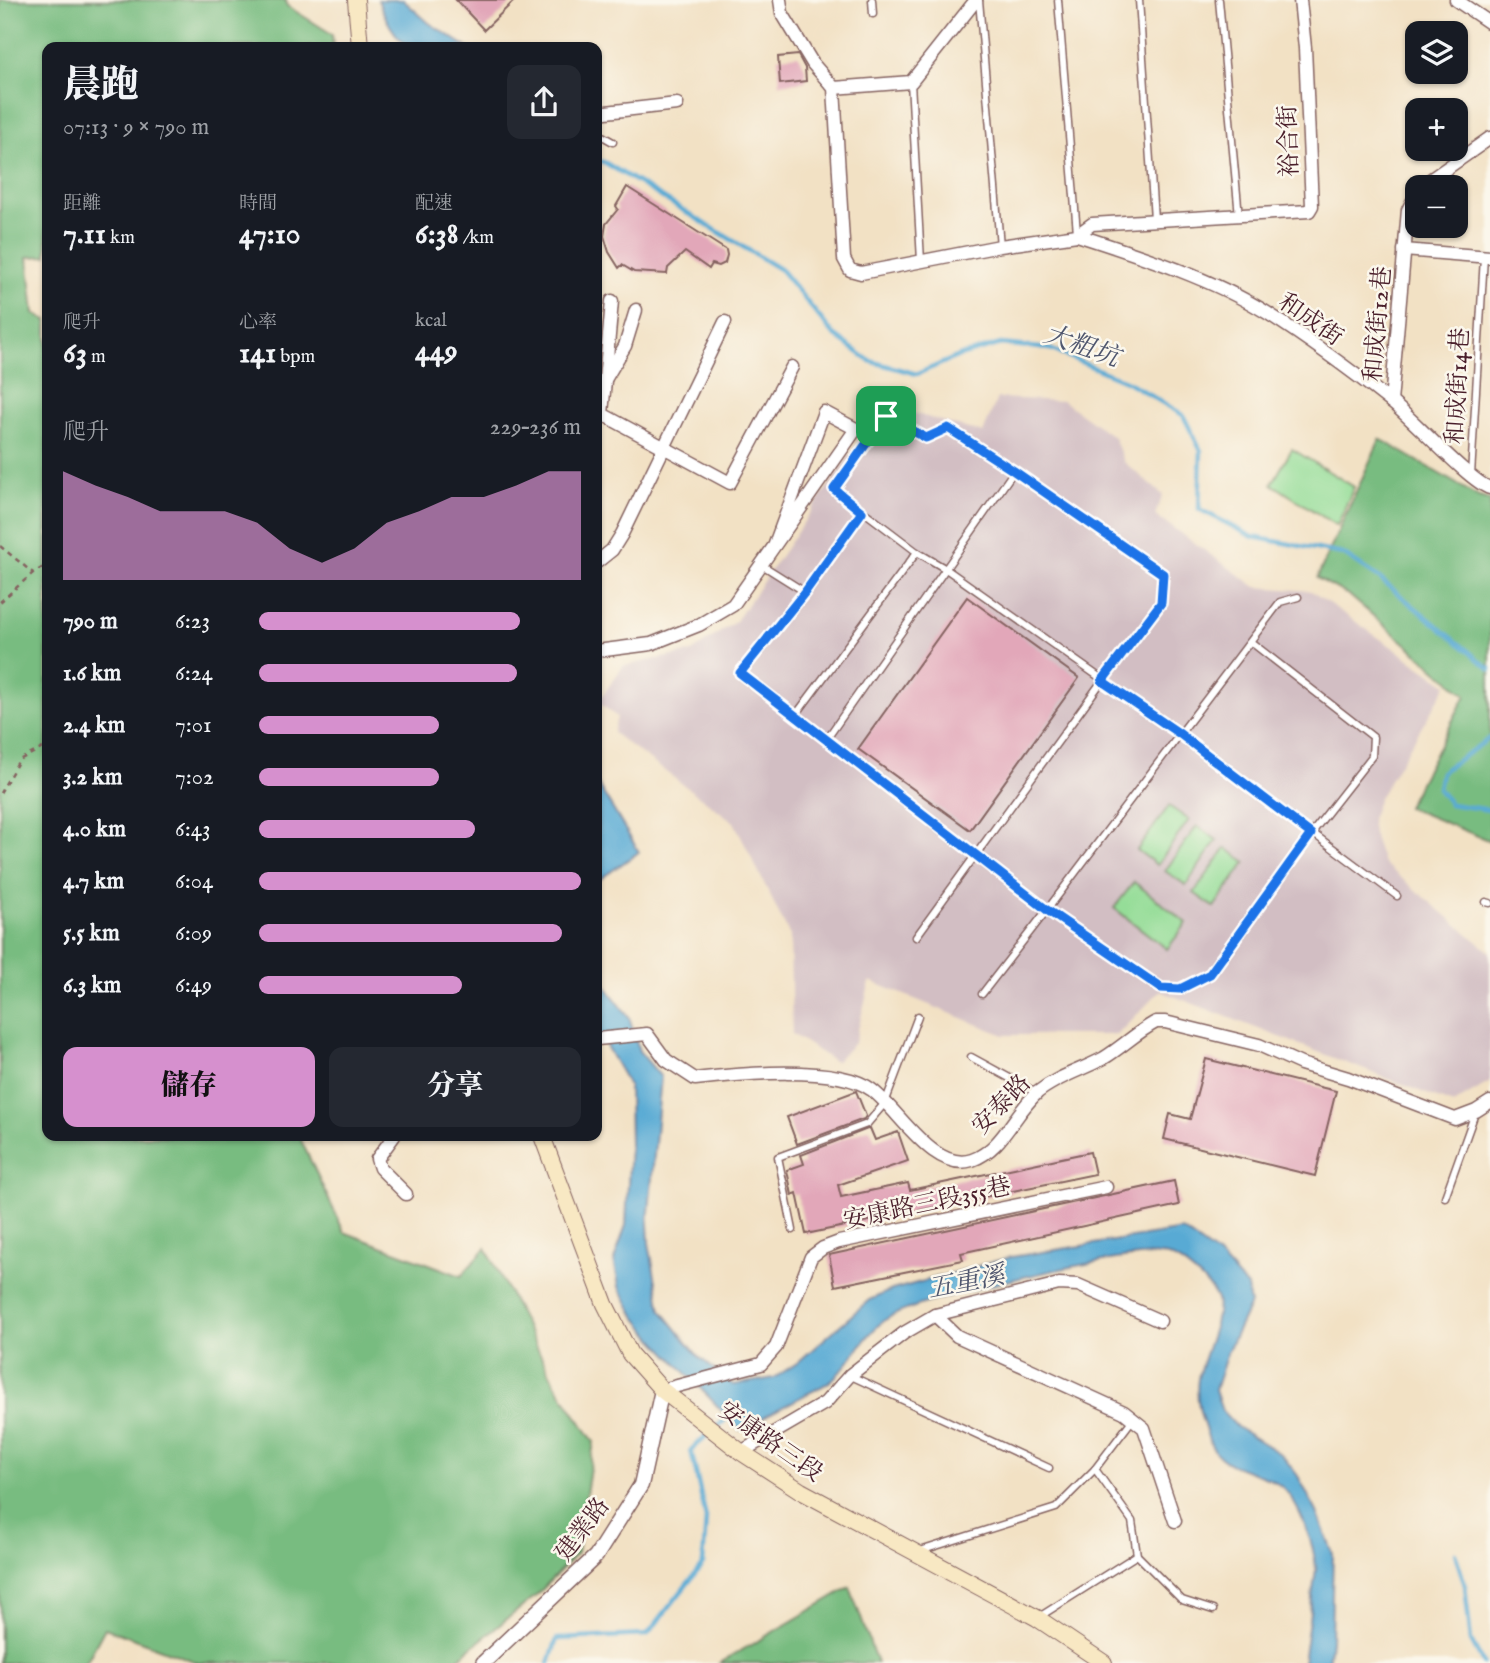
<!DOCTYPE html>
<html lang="zh-TW">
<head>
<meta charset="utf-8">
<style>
  :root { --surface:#171b24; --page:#242831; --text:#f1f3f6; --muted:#9ea1a6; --accent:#d690ce }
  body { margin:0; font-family:"IM FELL English","Noto Serif TC",serif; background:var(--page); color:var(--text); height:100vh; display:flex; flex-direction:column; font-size:26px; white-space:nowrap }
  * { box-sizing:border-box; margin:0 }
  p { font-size:23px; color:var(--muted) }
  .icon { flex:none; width:38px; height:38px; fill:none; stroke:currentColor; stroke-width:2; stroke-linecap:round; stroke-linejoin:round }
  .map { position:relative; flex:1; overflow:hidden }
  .drawer { position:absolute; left:42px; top:42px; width:560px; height:1099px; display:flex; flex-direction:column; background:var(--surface); border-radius:14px; box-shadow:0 2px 5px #0004 }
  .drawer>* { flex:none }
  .buttons { position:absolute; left:1405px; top:21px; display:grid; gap:14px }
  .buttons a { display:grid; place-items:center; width:63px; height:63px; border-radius:14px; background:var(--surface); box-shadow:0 2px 5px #0004; font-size:35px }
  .pin { position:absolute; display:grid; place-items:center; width:60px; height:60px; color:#fff; margin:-30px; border-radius:14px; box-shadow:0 4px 10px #0006 }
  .round { display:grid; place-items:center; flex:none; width:74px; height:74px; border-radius:14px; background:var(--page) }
  .overview { display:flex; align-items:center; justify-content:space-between; height:119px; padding:0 21px }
  h1 { font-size:38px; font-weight:800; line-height:52px }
  .stats { display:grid; grid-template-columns:repeat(3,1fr); gap:10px; height:119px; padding:7px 21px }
  .stats div { display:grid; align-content:center }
  .stats b { font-size:30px; font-weight:800 }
  .stats small { font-size:19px; font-weight:400 }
  .stats p { font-size:19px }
  .chart { height:196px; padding:14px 21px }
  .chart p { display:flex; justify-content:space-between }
  .chart svg { width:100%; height:126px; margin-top:7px; fill:var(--accent); opacity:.7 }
  .primary-button { display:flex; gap:14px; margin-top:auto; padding:14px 21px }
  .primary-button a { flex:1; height:80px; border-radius:14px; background:var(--accent); color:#111; font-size:28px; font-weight:800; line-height:80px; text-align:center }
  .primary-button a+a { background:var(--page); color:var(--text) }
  ul { padding:0 21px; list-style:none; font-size:23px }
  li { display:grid; grid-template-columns:112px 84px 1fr; align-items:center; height:52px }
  li i { height:18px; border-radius:9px; background:var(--accent) }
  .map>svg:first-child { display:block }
</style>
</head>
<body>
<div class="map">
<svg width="1490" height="1663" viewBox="0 0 1490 1663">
  <rect width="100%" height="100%" fill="#fbf7ec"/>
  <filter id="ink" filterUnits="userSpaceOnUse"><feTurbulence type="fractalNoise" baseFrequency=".0143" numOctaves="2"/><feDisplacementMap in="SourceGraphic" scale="14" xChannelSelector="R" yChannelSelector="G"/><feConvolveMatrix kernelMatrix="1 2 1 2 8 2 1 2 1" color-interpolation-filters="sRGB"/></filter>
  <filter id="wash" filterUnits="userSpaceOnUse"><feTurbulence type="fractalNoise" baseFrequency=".00686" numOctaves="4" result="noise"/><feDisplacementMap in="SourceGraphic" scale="28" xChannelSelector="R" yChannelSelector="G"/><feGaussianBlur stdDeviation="1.57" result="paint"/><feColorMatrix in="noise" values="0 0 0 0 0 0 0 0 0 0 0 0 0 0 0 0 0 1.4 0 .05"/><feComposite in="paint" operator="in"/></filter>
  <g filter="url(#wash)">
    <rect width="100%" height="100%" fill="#f2e1c4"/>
    <polygon fill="#d2bec3" points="997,398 1063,401 1114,437 1124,462 1163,495 1155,515 1256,587 1311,591 1447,685 1379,798 1371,819 1373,834 1383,863 1490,952 1490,1082 1453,1104 1160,991 1117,1035 1004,1035 870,981 855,1042 835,1062 792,1034 790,936 734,822 613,733 617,717 598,702 623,666 692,652 736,621 884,405 983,433"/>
    <g fill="#95dd98" stroke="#707e62" stroke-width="2">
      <polygon points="1292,449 1354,487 1337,526 1272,484"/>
      <polygon points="1169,806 1189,820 1157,865 1137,850"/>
      <polygon points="1197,826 1217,840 1186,885 1165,871"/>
      <polygon points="1226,848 1246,862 1214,907 1194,893"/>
      <polygon points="1134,882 1187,923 1167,949 1114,908"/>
    </g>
    <g fill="#78bc80" stroke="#616e56" stroke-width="2">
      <polygon points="0,0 286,0 287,6 332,34 333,47 47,47 47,256 28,257 34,313 47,320 47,1136 299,1136 344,1232 461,1276 486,1248 556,1385 594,1442 577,1553 537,1595 452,1663 199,1663 105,1628 86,1663 0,1663"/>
      <polygon points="1380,439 1479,497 1490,500 1490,841 1407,807 1466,695 1350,596 1317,578"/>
      <polygon points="850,1587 877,1663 720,1663"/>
    </g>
    <g fill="#59aad4" stroke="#526480" stroke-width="2">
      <path d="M378,0H403L429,23L467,47C454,47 421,51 410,46C394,39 384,15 378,0Z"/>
      <polygon points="597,783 639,852 597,881"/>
      <path d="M597,975L629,1017L639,1051L661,1077L648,1223L649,1243L661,1310L698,1356L733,1385L774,1378L797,1363L869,1300L892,1290L1011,1257L1182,1230L1220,1257L1247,1287L1250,1304L1228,1350L1215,1390L1222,1411L1237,1427L1282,1455L1298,1476L1317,1512L1333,1554L1331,1641L1328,1663H1303L1316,1569C1315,1546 1297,1496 1278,1484C1254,1468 1220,1471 1209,1440C1202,1420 1195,1401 1198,1379C1201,1359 1224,1314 1216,1297C1210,1284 1181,1260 1168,1256C1136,1247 913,1299 885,1320C864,1335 852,1362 833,1379C825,1386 814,1390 805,1395C783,1407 761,1418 740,1430L653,1338L635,1316L619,1287L614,1260L626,1225L630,1144L629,1086L597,1030Z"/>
    </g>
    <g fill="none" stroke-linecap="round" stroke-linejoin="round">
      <g stroke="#59aad4" stroke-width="4.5">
        <polyline points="597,161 604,162 781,270 834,335 870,361 917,374 959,356 1001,344 1050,349 1128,382 1183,415 1201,451 1199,509 1253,537 1343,554 1379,578 1490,669"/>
        <polyline points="1490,738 1441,772 1438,789 1450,804 1490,810"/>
        <polyline points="716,1428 730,1415"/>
        <polyline points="1455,1553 1465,1585 1471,1641 1483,1663"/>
        <polyline points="549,1663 557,1639 647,1635 703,1564 706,1518 691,1450 709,1433"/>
      </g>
    </g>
    <g id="blocks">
      <g fill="#e2a7b9">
        <polygon points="456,0 515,0 484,30"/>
        <polygon points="798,55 805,68 806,81 780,84 778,57"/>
        <polygon points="627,187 726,250 727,255 725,263 719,266 712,264 709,269 685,252 668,268 667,274 634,272 622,265 619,268 609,252 604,236 606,224 618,209 616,206"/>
        <polygon points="967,597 1079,678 970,830 858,749"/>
        <polygon points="1206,1059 1336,1091 1315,1176 1164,1139 1170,1114 1190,1119"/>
        <polygon points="856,1091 866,1116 864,1119 797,1144 787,1117"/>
        <polygon points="870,1128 875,1140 898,1132 908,1161 838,1185 841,1197 908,1183 910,1190 1090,1152 1095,1174 806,1234 797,1193 792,1195 787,1170 804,1164 801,1155"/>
        <polygon points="1174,1181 1179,1205 961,1253 963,1260 835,1286 829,1255"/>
      </g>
    </g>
  </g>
  <g filter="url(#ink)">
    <use href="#blocks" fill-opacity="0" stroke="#856361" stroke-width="2"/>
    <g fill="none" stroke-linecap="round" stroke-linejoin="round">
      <g stroke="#856361" stroke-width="9">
        <g id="service">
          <polyline points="872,0 873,14"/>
          <polyline points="979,0 1000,246"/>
          <polyline points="1058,0 1077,233"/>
          <polyline points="1139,0 1154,219"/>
          <polyline points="1219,0 1239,216"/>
          <polyline points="911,82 921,261"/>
          <polyline points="597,133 613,142"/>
          <polyline points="1471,475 1484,257"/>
          <path d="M862,512L805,592L740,673C842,753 945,831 1047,910L1180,734L946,569L917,552L834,489L886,416L926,438L948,428L1014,471L1163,574L1162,603L1102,681L916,937"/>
          <polyline points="762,565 805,592"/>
          <polyline points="1298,597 1280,602 1180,734 1397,896"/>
          <polyline points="795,716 917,552"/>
          <polyline points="826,740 1014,471"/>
          <polyline points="1486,902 1490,903"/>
          <polyline points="982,994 1047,910 1161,988 1180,989 1210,974 1311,834 1372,756 1373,737 1251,642"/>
          <polyline points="971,1057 1037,1093"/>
          <polyline points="1445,1197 1475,1113"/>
          <polyline points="793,1230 778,1157 867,1124 885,1103 918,1016"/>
          <polyline points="851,1376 1049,1468"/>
          <polyline points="1095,1469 1132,1521 1137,1555 1182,1600 1213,1610"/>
          <polyline points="920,1551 1056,1508 1095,1469 1133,1419"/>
          <polyline points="1039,1617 1137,1555"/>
        </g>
      </g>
      <g stroke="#856361" stroke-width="15">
        <g id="minor">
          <polyline points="780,0 782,13 813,64 834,88 844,259 850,270 861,273 1000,246 1077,235 1092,224 1309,211 1312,206 1305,48 1300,0"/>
          <polyline points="1456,0 1490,23"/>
          <polyline points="834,88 911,82 976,0"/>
          <polyline points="597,113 677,104"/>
          <polyline points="1420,187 1490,138"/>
          <path d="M1077,235C1139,255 1214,279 1269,314C1308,339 1353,372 1390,401C1411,417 1471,483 1490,488"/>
          <polyline points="1404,250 1490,257"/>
          <polyline points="612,301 602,414 730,483 792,367"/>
          <polyline points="606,378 625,346 636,310"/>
          <polyline points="1391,402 1408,210 1418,191"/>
          <polyline points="597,562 612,550 622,534 725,322"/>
          <polyline points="597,651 651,644 699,625 733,605 856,429 824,412 775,544"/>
          <path d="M597,1039L647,1034L666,1060L695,1079C737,1074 839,1064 872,1090C899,1110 934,1173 972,1160C1003,1149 1014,1113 1038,1092C1058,1076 1082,1070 1104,1058C1122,1047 1137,1032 1156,1022H1165L1259,1045L1301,1064L1348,1078L1455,1119L1476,1111L1490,1102"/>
          <polyline points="394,1136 377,1159 380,1168 406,1194"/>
          <polyline points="935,1315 957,1336 1124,1412 1144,1428 1175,1521"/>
          <polyline points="662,1390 761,1364 776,1347 811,1257 823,1248 839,1242 1106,1187"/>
          <polyline points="741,1452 825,1403 850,1375 904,1333 935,1315 1059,1284 1078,1285 1160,1321"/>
        </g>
      </g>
      <g stroke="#856361" stroke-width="17">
        <polyline id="tertiary" points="483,1663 596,1556 641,1485 662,1390"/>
      </g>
      <g stroke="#856361" stroke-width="18">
        <g id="secondary">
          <polyline points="356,0 360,47"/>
          <polyline points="542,1136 605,1304 630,1354 662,1390 741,1452 801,1491 1037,1618 1104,1663"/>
        </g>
      </g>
      <g stroke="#856361" stroke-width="2.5" stroke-dasharray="5 5" stroke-linecap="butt">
        <polyline points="0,546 33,573"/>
        <polyline points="0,602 33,573 47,565"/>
        <polyline points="0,793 19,760 47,746"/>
      </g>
      <use href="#service" stroke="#fff" stroke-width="6"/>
      <use href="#minor" stroke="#fff" stroke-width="12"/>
      <use href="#tertiary" stroke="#fff" stroke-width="14"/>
      <use href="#secondary" stroke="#f8e8c3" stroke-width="16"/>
    </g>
  </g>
  <g fill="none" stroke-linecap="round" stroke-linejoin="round" filter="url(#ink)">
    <g stroke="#fff" stroke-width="14">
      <polygon id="route" points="886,416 926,438 948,428 1014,471 1163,574 1161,603 1102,681 1180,734 1311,834 1210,974 1180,989 1161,988 1047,910 740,673 805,592 862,512 834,489"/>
    </g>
    <use href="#route" stroke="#1a73e8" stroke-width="9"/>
  </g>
  <g text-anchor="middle" stroke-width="5" stroke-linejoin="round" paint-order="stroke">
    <g font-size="24" fill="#4a1f2b" stroke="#fbf7ec">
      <text transform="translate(1288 141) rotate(-92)" y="8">裕合街</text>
      <text transform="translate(1311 319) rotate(35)" y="8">和成街</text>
      <text transform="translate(1377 324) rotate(-85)" y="8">和成街12巷</text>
      <text transform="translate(1457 386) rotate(-87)" y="8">和成街14巷</text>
      <text transform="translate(1001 1104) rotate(-46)" y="8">安泰路</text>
      <text transform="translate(927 1203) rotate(-12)" y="8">安康路三段355巷</text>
      <text transform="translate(771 1441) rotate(35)" y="8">安康路三段</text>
      <text transform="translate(582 1529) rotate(-53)" y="8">建業路</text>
    </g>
    <g font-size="26" font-style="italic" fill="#50576f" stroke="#fbf7ec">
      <text transform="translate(1082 345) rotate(19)" y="9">大粗坑</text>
      <text transform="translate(966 1281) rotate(-11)" y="9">五重溪</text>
    </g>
  </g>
</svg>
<div class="buttons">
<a><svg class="icon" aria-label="layers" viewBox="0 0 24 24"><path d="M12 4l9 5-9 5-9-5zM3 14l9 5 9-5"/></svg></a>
<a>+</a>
<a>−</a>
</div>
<div class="pin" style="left:886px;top:416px;background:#1e9e55"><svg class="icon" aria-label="arrive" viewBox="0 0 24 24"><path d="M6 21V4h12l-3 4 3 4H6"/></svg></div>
<section class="drawer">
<div class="overview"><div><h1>晨跑</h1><p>07:13 · 9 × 790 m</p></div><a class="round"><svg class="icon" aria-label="share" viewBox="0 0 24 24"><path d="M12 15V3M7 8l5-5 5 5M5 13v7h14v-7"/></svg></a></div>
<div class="stats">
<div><p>距離</p><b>7.11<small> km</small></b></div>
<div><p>時間</p><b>47:10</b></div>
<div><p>配速</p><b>6:38<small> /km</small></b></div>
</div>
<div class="stats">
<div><p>爬升</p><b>63<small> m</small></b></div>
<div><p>心率</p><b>141<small> bpm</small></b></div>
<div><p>kcal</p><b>449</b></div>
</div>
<div class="chart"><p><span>爬升</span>229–236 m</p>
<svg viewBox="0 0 160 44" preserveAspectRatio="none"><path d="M0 44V6L10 11L20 15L30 20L40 20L50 20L60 24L70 33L80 38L90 33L100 24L110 20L120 15L130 15L140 11L150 6L160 6V44z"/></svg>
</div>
<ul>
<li><b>790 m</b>6:23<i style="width:81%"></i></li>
<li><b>1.6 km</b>6:24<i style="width:80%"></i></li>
<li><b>2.4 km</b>7:01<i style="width:56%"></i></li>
<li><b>3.2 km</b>7:02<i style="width:56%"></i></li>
<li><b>4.0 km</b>6:43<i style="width:67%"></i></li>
<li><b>4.7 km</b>6:04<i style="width:100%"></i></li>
<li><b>5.5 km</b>6:09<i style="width:94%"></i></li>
<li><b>6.3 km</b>6:49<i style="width:63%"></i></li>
</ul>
<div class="primary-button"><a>儲存</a><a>分享</a></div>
</section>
</div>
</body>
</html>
